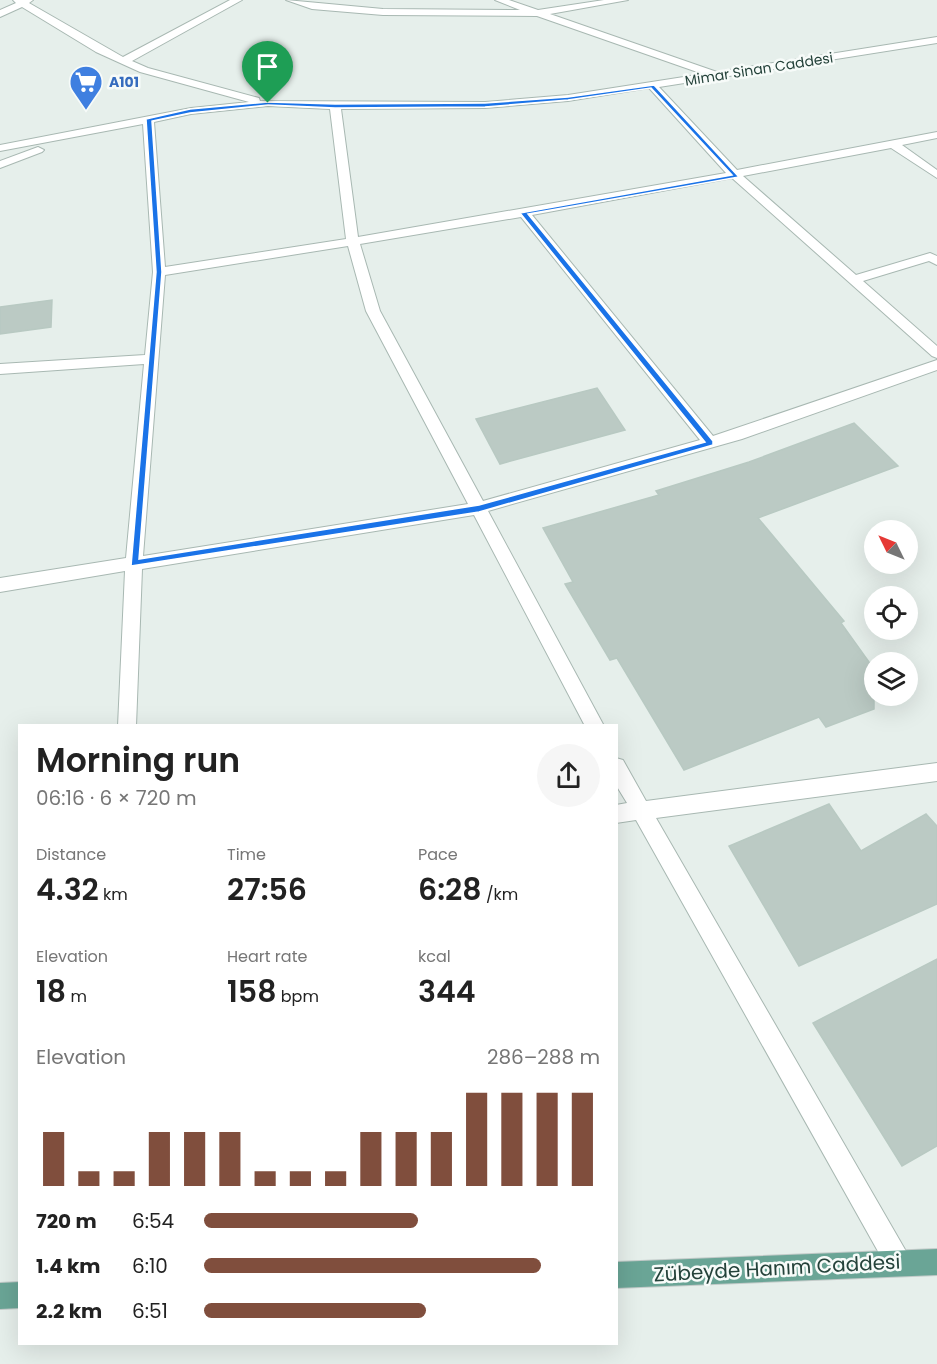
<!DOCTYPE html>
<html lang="en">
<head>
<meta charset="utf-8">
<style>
  :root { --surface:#fff; --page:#f6f6f6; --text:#222; --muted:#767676; --accent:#804e3d }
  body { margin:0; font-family:Poppins,sans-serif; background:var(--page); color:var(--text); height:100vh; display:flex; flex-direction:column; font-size:22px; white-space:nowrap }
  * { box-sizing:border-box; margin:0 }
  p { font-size:20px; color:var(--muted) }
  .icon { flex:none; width:33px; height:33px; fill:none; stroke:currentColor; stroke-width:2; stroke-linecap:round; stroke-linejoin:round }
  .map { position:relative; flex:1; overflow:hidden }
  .panel { position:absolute; left:18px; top:724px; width:600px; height:621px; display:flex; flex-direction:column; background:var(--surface); border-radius:0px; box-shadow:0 6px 24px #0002 }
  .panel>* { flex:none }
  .needle { width:39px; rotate:313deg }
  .tools { position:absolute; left:864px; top:520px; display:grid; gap:12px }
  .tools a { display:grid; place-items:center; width:54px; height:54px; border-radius:50%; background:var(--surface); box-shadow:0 6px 24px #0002; font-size:30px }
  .pin { position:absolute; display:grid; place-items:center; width:51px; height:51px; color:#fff; margin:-62px -26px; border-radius:50% 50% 50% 0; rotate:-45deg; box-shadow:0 0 6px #0007 }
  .pin .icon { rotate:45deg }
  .round { display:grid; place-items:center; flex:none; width:63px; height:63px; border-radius:32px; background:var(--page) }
  .head { display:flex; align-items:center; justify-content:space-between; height:102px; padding:0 18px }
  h1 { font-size:33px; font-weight:600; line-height:45px }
  .stats { display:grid; grid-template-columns:repeat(3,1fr); gap:9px; height:102px; padding:6px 18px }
  .stats div { display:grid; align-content:center }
  .stats b { font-size:30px; font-weight:600 }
  .stats small { font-size:16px; font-weight:400 }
  .stats p { font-size:16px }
  .chart { height:168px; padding:12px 18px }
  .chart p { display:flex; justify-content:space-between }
  .chart svg { width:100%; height:108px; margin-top:6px; stroke:var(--accent); stroke-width:6 }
  ul { padding:0 18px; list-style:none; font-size:20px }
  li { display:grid; grid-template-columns:96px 72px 1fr; align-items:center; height:45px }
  li i { height:15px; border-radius:8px; background:var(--accent) }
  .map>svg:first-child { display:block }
</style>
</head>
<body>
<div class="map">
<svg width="937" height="1364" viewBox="0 0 937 1364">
  <rect width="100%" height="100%" fill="#e6efeb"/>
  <g fill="#bbcac4" stroke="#b8c9c2" stroke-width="1.5">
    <polygon points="52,300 51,327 0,334 0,307"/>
    <polygon points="597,388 625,430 500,464 476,419"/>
    <polygon points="854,423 898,466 758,518 844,621 841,623 874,669 874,709 826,727 819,717 684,770 617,658 610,660 565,584 573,582 543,528 659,495 656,491 749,462"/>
    <polygon points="829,804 861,851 926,814 937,826 937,904 799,966 729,846"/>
    <polygon points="937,959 937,1146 902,1166 813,1023"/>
  </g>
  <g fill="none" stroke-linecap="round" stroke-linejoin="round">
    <g stroke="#a8b8b2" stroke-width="2">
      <g id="minor">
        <path d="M13,0H33L29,3L123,57L230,0H242L132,61L148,68L259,98L260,101L485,102L568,95L703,74L537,16L383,15L312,9L286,0L383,9L520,10L495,0H509L538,10L604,0H628L550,14L717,72L937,37V43L659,87L737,170L937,132V138L902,145L937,170V178L891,148L743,176L856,275L930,253L937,256V265L929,261L863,281L937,346V358L932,356L732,178L532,215L713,436L937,360V370L742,439L488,511L604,726H585L474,515L142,569L136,726H118L125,571L0,592V578L126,558L144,364L0,374V364L145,355L153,272L143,124L0,151V145L191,108L249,102L140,72L96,52L22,7L0,17V10L16,3ZM649,88L726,173L358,237L341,109L485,108L568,101ZM268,106L330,109L346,239L165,267L154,122L191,114ZM521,217L700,440L483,501L380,311L360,244ZM348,246L366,311L468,504L143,556L165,275Z"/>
        <polygon points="38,147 44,150 42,152 0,168 0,161"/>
        <polygon points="616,758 623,760 646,801 937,763 937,781 656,818 907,1253 911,1262 907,1271 898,1275 889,1271 636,820 616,823 616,805 627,803 616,785"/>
      </g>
    </g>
    <g stroke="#c2cac8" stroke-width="2">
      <g id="major">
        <polygon points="937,1249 937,1275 616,1288 616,1262"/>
        <polygon points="20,1282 20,1308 0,1309 0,1283"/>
      </g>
    </g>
    <use href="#minor" fill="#fff" fill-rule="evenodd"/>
    <use href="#major" fill="#6aa596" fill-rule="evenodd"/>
  </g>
  <path fill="#1a73e8" stroke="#fff" stroke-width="1.5" fill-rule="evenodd" d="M654,85L739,177L528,214L713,441V445L479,512L131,566L156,272L146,119L190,109L268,102L335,104L485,103L568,97ZM651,88L732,175L520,213L705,442L479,505L139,559L162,272L152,121L190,113L268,105L335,108L485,107L568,100Z"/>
  <defs>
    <g id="supermarket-pin" transform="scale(1.725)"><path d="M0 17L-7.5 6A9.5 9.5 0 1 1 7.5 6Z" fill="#3f7fe0" stroke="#f7fbf9"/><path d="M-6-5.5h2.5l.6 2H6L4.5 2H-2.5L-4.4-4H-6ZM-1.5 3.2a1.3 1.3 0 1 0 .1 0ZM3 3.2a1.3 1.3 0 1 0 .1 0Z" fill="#fff"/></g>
  </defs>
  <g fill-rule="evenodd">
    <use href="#supermarket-pin" x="86" y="82"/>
  </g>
  <g text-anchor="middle" stroke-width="5" stroke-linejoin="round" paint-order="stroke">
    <g font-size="14" fill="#24423a" stroke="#f7fbf9">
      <text transform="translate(759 69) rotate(-9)" y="5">Mimar Sinan Caddesi</text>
    </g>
    <g font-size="14" font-weight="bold" fill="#366cbe" stroke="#f7fbf9" text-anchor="start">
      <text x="109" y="87">A101</text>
    </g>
    <g font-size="20" fill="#24423a" stroke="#f7fbf9">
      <text transform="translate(777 1268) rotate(-3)" y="7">Zübeyde Hanım Caddesi</text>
    </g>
  </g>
</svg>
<div class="tools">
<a><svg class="needle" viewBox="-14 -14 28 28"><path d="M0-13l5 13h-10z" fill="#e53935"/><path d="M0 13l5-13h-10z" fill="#767676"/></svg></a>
<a><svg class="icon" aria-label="locate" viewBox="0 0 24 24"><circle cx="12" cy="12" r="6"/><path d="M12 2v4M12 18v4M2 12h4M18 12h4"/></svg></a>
<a><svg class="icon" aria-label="layers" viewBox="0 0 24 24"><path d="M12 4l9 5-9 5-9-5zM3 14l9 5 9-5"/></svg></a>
</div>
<div class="pin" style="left:268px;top:103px;background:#1e9e55"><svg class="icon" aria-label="arrive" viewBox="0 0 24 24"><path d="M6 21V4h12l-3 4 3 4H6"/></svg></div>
<section class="panel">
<div class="head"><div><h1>Morning run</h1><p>06:16 · 6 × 720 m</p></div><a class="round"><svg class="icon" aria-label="share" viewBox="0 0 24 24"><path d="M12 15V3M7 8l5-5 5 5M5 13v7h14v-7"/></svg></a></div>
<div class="stats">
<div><p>Distance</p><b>4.32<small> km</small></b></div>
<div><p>Time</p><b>27:56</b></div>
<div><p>Pace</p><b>6:28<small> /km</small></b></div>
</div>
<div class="stats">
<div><p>Elevation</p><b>18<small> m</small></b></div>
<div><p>Heart rate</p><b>158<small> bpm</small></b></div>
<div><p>kcal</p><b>344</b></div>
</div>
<div class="chart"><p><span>Elevation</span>286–288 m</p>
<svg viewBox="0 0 160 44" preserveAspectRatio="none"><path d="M5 44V22M15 44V38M25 44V38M35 44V22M45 44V22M55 44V22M65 44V38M75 44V38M85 44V38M95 44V22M105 44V22M115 44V22M125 44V6M135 44V6M145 44V6M155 44V6"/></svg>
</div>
<ul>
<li><b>720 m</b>6:54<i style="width:54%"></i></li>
<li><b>1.4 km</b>6:10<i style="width:85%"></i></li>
<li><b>2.2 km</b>6:51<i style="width:56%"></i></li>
</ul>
</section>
</div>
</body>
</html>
